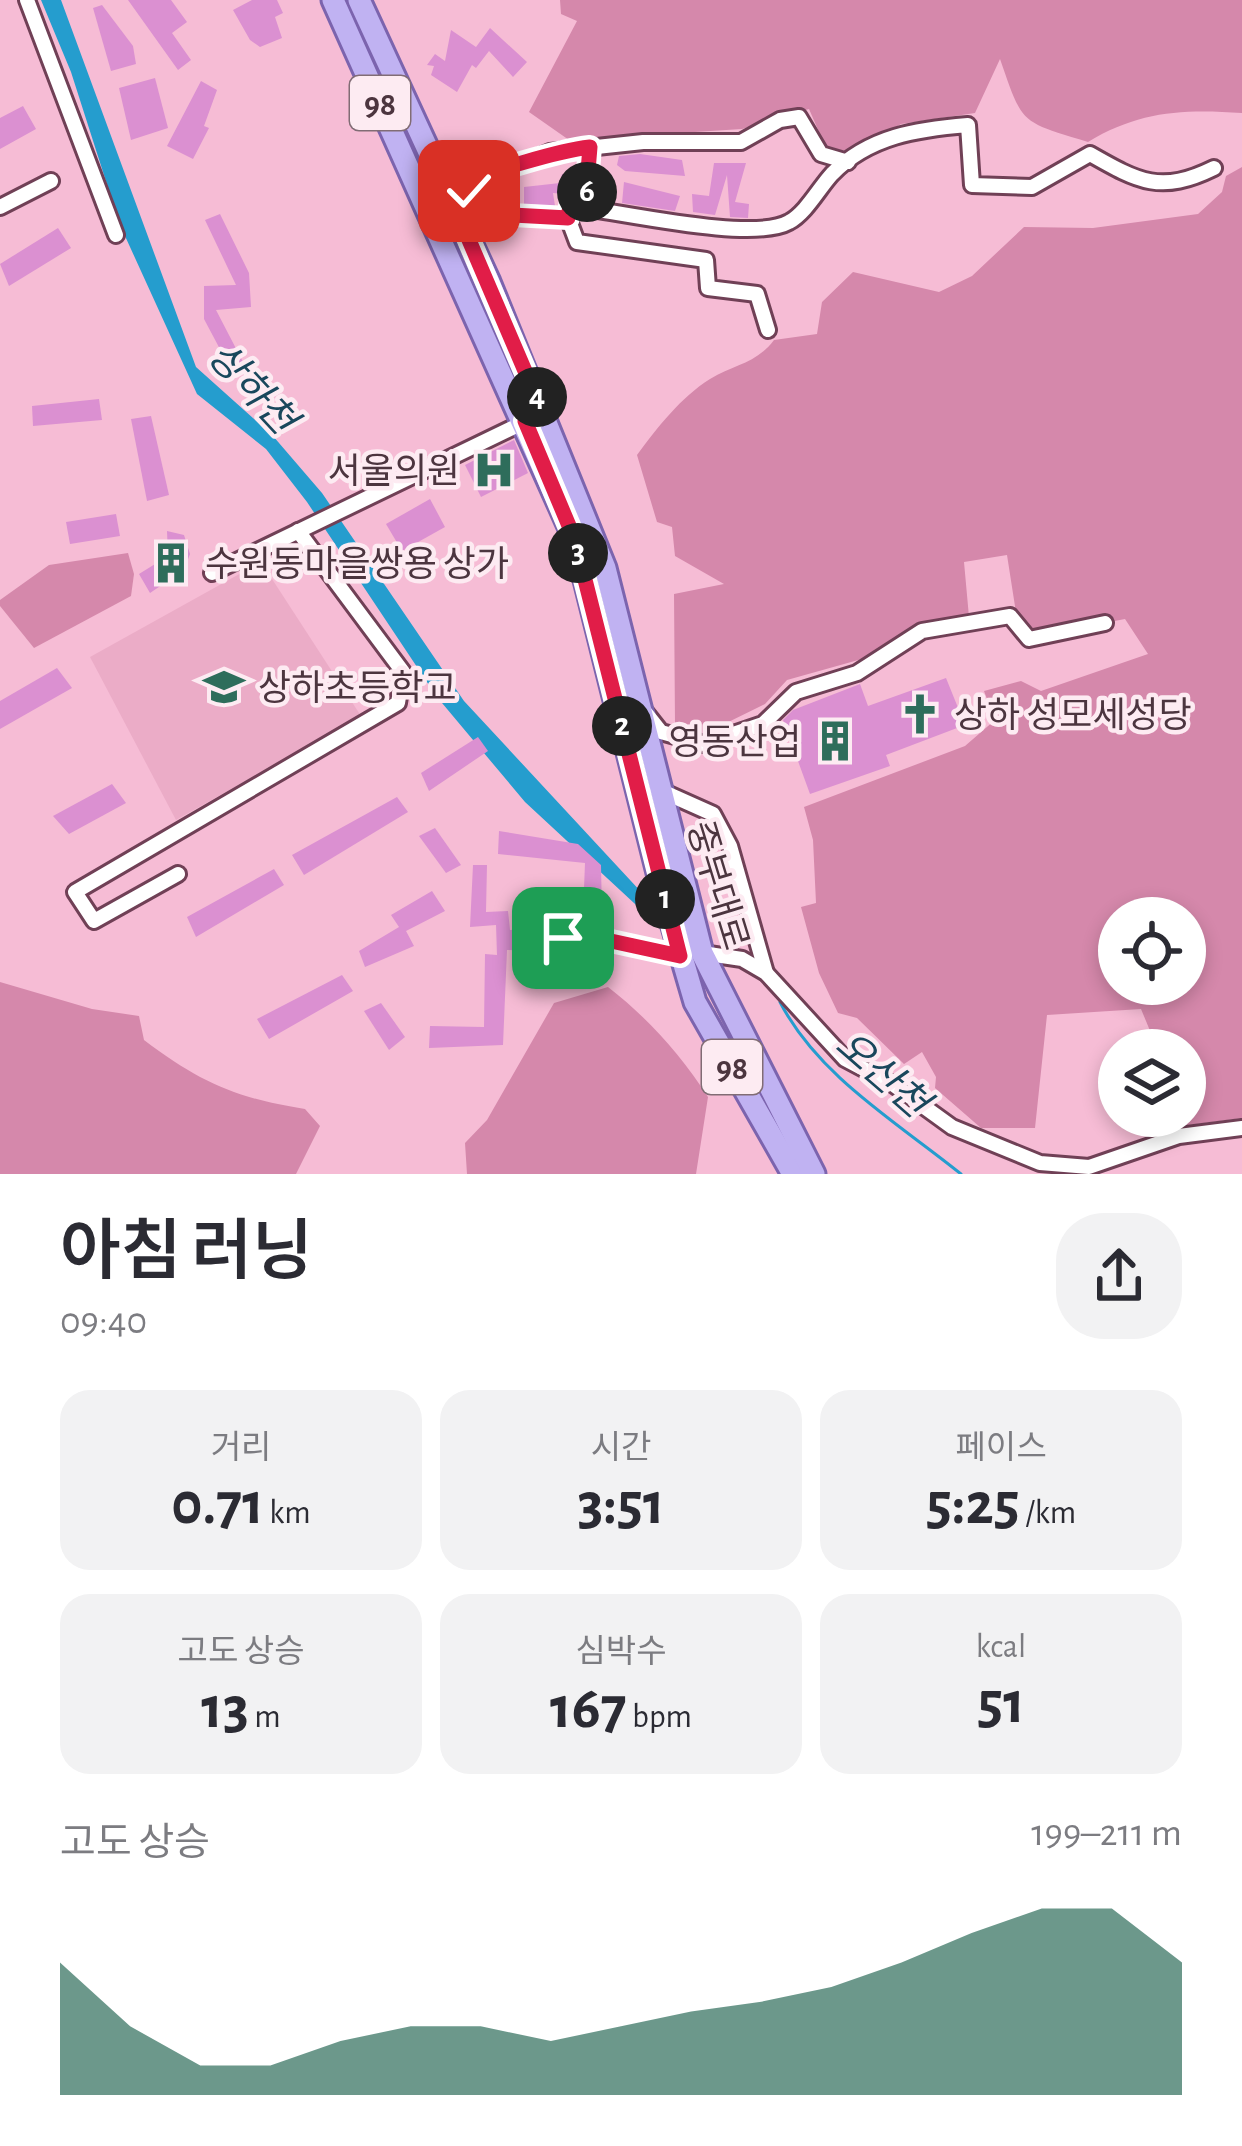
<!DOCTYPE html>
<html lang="ko">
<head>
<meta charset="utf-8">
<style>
  :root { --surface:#fff; --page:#f2f2f3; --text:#2b2b33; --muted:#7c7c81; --accent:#2e6d5b }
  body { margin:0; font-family:"Alegreya Sans","Noto Sans KR",sans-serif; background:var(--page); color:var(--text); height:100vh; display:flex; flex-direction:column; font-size:45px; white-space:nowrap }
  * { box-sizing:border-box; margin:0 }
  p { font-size:39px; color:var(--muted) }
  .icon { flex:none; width:66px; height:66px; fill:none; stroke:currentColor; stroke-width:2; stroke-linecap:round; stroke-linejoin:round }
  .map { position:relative; height:1174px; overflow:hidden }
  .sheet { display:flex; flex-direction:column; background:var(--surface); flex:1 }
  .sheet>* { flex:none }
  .fabs { position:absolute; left:1098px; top:897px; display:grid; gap:24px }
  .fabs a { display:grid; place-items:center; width:108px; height:108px; border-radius:50%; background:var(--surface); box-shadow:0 6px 18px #0003; font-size:60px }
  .pin { position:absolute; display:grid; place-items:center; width:102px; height:102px; color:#fff; margin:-51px; border-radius:24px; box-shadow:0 6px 18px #0006 }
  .km { position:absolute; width:60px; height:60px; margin:-30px; border-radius:50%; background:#222; color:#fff; font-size:33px; line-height:60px; text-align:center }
  .round { display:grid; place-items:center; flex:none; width:126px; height:126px; border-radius:48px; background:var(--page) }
  .head { display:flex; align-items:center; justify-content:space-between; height:204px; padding:0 60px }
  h1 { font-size:66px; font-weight:600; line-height:90px }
  .stats { display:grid; grid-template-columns:repeat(3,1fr); gap:18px; height:204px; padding:12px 60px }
  .stats div { display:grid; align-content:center; border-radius:30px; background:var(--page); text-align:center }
  .stats b { font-size:60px; font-weight:600 }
  .stats small { font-size:33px; font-weight:400 }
  .stats p { font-size:33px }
  .chart { height:336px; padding:24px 60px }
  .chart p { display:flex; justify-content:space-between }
  .chart svg { width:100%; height:216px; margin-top:12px; fill:var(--accent); opacity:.7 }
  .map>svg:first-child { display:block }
</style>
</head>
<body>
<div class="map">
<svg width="1242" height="1174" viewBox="0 0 1242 1174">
  <rect width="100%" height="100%" fill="#f6bcd5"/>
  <polygon fill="#ebacc7" points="261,562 361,716 176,820 90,657"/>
  <g fill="#d588ab" fill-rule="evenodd">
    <path d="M560,0H1242V113C1183,109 1139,111 1088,142C1019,121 1023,125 1000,59L975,113L901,124L854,152L826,148L809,109L742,129L569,140L529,112L577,21L561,14Z"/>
    <path d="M1242,167V1118L1182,1126L1185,1050H1158L1141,1009L1047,1015L1035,1128H981L935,1088L936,1077L922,1052L904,1064L857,1018L838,1013L819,973L801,907L816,903L813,840L804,807L965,746L995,720L984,691L1021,681L1041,691L1148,654L1125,619L1026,638L1017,619L1007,555L964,562L969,617L921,623L869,657L787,680L765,704L702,735L675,724L674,594L724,584L675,556L672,527L657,522L637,455C657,428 681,397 710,379C735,364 756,364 774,340L817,334L822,302L853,272L939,292L972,276L1024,227L1093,228L1198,214L1222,192L1226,176ZM1119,918H1185V984H1119Z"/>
    <polygon points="128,553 134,574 131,596 34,648 0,606 0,600 49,565"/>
    <path d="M0,982L92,1009L139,1016L144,1040C200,1082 235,1098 305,1109L320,1126L296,1174H0Z"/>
    <path d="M608,987C648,1018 681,1055 708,1097L696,1174H467L465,1143L487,1120L554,1003Z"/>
  </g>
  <polygon fill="#259dce" points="41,0 61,0 196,367 273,436 322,493 464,701 656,908 648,916 525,802 437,697 307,502 266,449 197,394 120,225 71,72"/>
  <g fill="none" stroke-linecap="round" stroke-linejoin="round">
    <path stroke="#259dce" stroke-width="3" d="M780,1002C818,1076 898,1123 961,1174"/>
  </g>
  <g fill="#db90d1">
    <polygon points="128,0 171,0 187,22 172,33 191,60 178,70"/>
    <polygon points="252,0 277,0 283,13 275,17 282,38 260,47 250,40 233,10"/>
    <polygon points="102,5 133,46 136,64 111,71 93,8"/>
    <polygon points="490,28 527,62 513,77 489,51 476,68 472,65 457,92 431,75 434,66 427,65 435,54 445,61 451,30 476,47"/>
    <polygon points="155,78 168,128 131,140 119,88"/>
    <polygon points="201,81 217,90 204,126 209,128 193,159 167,146"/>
    <polygon points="23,106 36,129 0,149 0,118"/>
    <polygon points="640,154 682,160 685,176 625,171 617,165 619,156"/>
    <polygon points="714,163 746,163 735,202 749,204 748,218 730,217 727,175 715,215 693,212 692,194 709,196"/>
    <polygon points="562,174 577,177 575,195 553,193 555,206 524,204 524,187 560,183"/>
    <polygon points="624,182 680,196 675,211 622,203"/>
    <polygon points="220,214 249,273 251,307 216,310 243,362 230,368 204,319 204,286 236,285 205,220"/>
    <polygon points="58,228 71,248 9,286 0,264"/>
    <polygon points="99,399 102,420 33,426 32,406"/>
    <polygon points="151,416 169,495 147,501 131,419"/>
    <polygon points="514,440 528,473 481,497 465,465"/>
    <polygon points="430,499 445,527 402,551 386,524"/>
    <polygon points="116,514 120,536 70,544 66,522"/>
    <polygon points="167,531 184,535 190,554 184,570 150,593 139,574 168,556"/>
    <polygon points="57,668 72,688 0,729 0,701"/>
    <polygon points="946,678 965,725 886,755 890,766 810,794 783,720 793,710 860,684 868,706"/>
    <polygon points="478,737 488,751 429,791 421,773"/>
    <polygon points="112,784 126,803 69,834 53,816"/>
    <polygon points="397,797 408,812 304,875 292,855"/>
    <polygon points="435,828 461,865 446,873 419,836"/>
    <polygon points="499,831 578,844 601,865 602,915 583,914 585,863 498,854"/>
    <polygon points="473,865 487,865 486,912 508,911 510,930 539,929 540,951 507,950 503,1045 429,1048 430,1026 484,1027 485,954 497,955 496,925 470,927"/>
    <polygon points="274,869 284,885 196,937 187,917"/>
    <polygon points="432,891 445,911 406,931 414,946 365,967 359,951 399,927 391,915"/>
    <polygon points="342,975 353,991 269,1039 257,1019"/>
    <polygon points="381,1003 405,1037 389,1050 364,1011"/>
  </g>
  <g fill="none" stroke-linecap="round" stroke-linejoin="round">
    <g stroke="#704056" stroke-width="20">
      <g id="street">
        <polyline points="27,0 116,235"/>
        <polyline points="469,191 465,177 507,170 550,152 643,142 741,142 780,120 799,117 821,154 848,162"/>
        <polyline points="0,207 51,181"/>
        <polyline points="585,207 591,147"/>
        <polyline points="457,212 568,218"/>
        <path d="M768,330L757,294L708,288L706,260L577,242L568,218L570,206C618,211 752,243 789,222C806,213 819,188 832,174C869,136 918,129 968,125L972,185L1032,187L1090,154C1139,182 1161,194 1214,168"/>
        <polyline points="212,573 543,413"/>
        <polyline points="646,713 661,732 704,744 763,724 796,692 857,673 922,631 1010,616 1029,639 1105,623"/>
        <polyline points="657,789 713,814 730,846 766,973"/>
        <polyline points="178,874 94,921 75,892 398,703 403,672 298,531"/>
        <polyline points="555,937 588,936 680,956"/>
        <polyline points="702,953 742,959 766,973 845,1059 894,1085 952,1127 1040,1163 1089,1167 1179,1136 1242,1128"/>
      </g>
    </g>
    <g stroke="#7c64ae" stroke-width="27">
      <g id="primary">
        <polyline points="333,0 575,540 662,889 695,1002 793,1174"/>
        <polyline points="359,0 489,282 605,568 702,953 814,1174"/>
      </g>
    </g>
    <use href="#street" stroke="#fff" stroke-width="14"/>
    <use href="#primary" stroke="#c0b2f2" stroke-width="21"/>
  </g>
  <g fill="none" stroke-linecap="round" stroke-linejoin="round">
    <g stroke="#fff" stroke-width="24">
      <path id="route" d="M469,191L465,177C508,170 547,152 590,147L585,207L570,206L568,218L457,212L543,413L525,421L575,540L680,956L588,936L563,938"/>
    </g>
    <use href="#route" stroke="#e11d48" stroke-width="15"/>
  </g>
  <defs>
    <g id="hospital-bare" transform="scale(3.24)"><path d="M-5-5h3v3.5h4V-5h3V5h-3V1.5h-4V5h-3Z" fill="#2e6d5b" stroke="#fdebf2" stroke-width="2.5" paint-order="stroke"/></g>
    <g id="building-bare" transform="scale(3.24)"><path d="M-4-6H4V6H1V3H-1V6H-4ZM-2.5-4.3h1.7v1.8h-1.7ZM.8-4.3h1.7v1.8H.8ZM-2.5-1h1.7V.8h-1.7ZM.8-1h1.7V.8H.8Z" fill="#2e6d5b" stroke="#fdebf2" stroke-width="2.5" paint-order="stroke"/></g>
    <g id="school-bare" transform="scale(3.24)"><path d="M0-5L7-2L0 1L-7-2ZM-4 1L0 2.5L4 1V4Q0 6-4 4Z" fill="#2e6d5b" stroke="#fdebf2" stroke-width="2.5" paint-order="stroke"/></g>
    <g id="church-bare" transform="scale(3.24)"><path d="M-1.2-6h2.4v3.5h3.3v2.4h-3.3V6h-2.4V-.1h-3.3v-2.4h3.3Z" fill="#2e6d5b" stroke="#fdebf2" stroke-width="2.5" paint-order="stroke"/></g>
  </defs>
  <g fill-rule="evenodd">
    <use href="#hospital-bare" x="494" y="470"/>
    <use href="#building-bare" x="171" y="563"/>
    <use href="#school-bare" x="224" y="687"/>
    <use href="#church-bare" x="920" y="714"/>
    <use href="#building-bare" x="835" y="741"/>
  </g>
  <g text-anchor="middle" stroke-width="9" stroke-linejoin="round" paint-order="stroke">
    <g fill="#fdebf2" stroke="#816c75" stroke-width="3">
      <rect x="350" y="76" width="60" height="54" rx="9"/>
      <rect x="702" y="1040" width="60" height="54" rx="9"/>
    </g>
    <g font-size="33" font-weight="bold" fill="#4c353f">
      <text x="380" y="115">98</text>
      <text x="732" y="1079">98</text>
    </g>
    <g font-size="36" fill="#4c353f" stroke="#fdebf2" text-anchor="start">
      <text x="460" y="483" text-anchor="end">서울의원</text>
      <text x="205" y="576">수원동마을쌍용 상가</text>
      <text x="258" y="700">상하초등학교</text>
      <text x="954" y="727">상하 성모세성당</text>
      <text x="801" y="754" text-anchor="end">영동산업</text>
    </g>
    <g font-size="36" fill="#4c353f" stroke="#fdebf2">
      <text transform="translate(719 885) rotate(73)" y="13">중부대로</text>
    </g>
    <g font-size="39" font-style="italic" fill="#19475c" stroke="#fdebf2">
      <text transform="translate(253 387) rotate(47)" y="14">상하천</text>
      <text transform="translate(883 1073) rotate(41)" y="14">오산천</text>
    </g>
  </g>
</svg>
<div class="fabs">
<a><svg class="icon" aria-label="locate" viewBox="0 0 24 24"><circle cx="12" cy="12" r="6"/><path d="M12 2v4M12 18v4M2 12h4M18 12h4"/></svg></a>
<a><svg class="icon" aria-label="layers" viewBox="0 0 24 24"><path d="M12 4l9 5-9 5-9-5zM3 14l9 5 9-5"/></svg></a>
</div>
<div class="pin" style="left:563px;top:938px;background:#1e9e55"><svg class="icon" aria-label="arrive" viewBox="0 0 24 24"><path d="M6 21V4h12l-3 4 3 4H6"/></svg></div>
<div class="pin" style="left:469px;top:191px;background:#d93025"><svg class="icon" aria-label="check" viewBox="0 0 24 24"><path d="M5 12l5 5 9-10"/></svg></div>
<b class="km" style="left:665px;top:899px">1</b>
<b class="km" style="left:622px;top:726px">2</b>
<b class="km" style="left:578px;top:553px">3</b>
<b class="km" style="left:537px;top:397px">4</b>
<b class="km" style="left:587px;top:192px">6</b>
</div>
<section class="sheet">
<div class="head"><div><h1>아침 러닝</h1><p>09:40</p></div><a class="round"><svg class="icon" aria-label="share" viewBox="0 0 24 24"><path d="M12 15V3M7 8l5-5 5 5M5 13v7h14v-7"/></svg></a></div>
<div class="stats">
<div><p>거리</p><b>0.71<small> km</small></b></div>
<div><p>시간</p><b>3:51</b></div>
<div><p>페이스</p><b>5:25<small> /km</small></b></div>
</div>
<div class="stats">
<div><p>고도 상승</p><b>13<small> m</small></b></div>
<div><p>심박수</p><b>167<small> bpm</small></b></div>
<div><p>kcal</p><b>51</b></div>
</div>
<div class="chart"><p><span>고도 상승</span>199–211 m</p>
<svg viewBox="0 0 160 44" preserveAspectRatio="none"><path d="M0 44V17L10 30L20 38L30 38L40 33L50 30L60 30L70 33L80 30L90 27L100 25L110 22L120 17L130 11L140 6L150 6L160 17V44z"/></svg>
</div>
</section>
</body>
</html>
